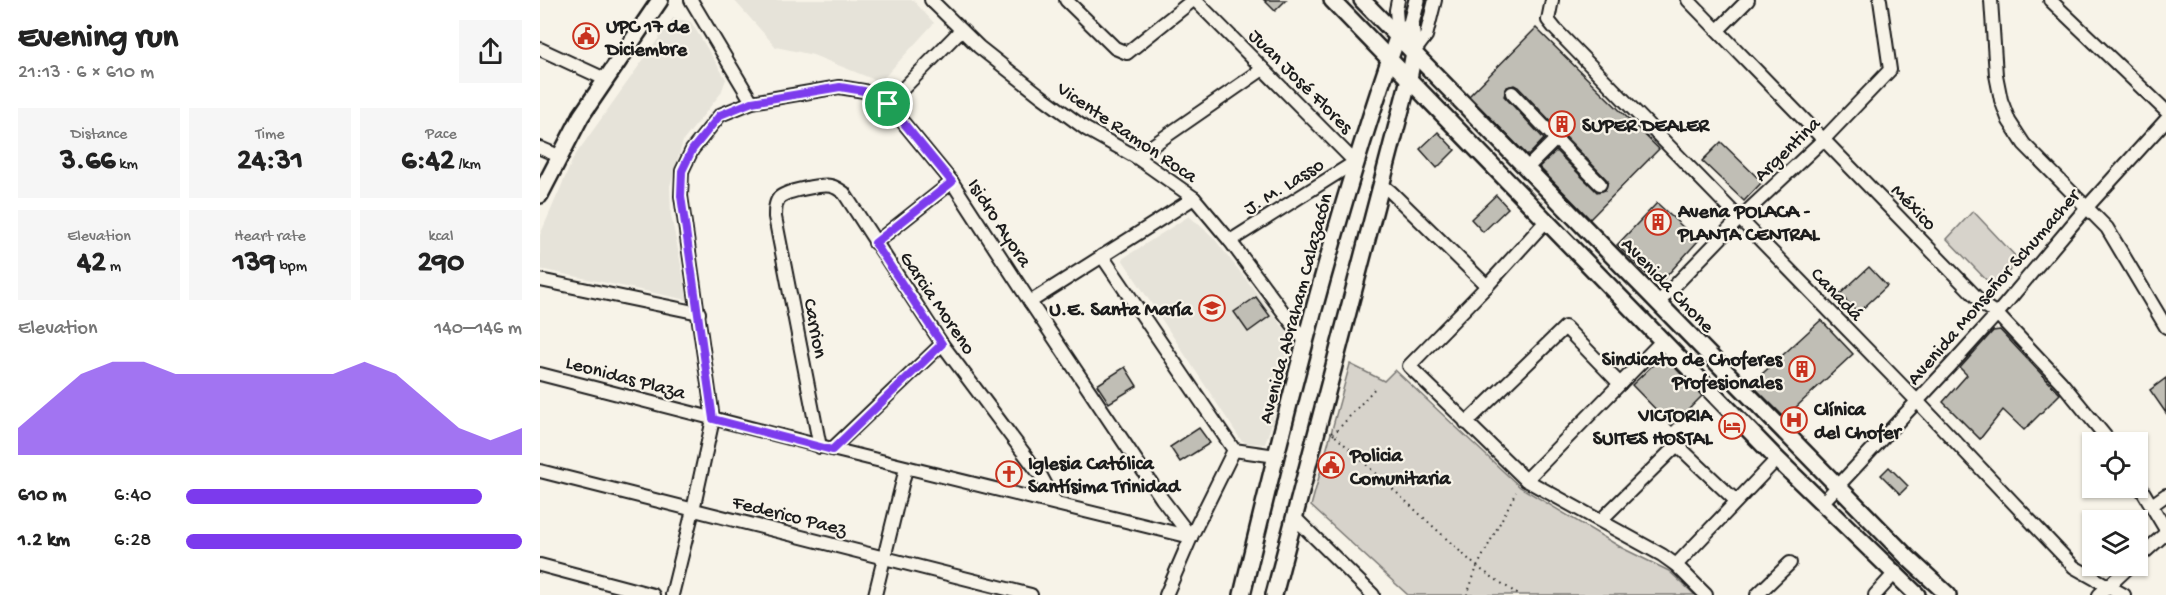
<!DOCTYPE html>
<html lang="en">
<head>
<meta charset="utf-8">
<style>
  :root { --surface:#fff; --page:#f6f6f6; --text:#222; --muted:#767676; --accent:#7c3aed }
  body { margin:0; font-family:"Gochi Hand",sans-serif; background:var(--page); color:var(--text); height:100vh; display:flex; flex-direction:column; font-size:22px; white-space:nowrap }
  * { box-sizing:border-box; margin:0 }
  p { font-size:20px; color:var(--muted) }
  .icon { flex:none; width:33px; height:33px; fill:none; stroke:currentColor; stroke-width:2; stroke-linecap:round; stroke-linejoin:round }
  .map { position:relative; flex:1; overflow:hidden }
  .drawer { display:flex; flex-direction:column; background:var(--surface); width:540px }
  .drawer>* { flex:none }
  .fabs { position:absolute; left:1542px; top:432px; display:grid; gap:12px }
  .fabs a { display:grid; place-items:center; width:66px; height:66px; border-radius:0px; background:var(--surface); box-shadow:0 2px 4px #0004; font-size:30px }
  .pin { position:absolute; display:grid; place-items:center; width:51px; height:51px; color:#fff; margin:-26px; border:3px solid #fff; border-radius:50%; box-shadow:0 2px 6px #0007 }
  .round { display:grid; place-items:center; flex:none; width:63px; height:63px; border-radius:0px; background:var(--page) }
  .headline { display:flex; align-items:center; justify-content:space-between; height:102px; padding:0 18px }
  h1 { font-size:33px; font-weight:700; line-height:45px }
  .figures { display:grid; grid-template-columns:repeat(3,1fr); gap:9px; height:102px; padding:6px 18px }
  .figures div { display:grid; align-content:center; border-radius:0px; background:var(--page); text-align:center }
  .figures b { font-size:30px; font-weight:700 }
  .figures small { font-size:16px; font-weight:400 }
  .figures p { font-size:16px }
  .chart { height:168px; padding:12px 18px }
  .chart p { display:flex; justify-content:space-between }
  .chart svg { width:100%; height:108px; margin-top:6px; fill:var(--accent); opacity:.7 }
  ul { padding:0 18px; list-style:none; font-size:20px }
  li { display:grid; grid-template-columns:96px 72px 1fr; align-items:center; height:45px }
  li i { height:15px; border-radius:8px; background:var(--accent) }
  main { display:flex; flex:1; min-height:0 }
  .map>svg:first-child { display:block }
</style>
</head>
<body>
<main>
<section class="drawer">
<div class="headline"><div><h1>Evening run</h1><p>21:13 · 6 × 610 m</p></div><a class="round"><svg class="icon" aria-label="share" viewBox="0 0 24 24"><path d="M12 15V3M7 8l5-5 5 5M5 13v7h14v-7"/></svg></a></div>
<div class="figures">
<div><p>Distance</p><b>3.66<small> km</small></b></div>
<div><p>Time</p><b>24:31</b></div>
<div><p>Pace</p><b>6:42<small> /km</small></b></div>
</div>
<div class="figures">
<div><p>Elevation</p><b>42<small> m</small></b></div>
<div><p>Heart rate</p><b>139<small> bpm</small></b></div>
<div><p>kcal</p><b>290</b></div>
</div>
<div class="chart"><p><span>Elevation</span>140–146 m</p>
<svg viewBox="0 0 160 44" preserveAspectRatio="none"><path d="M0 44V33L10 22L20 11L30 6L40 6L50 11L60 11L70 11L80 11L90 11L100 11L110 6L120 11L130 22L140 33L150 38L160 33V44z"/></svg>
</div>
<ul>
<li><b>610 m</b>6:40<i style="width:88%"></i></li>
<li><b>1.2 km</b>6:28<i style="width:100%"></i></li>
</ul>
</section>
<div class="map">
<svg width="1626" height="595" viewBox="0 0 1626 595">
  <rect width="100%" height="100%" fill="#f7f3e8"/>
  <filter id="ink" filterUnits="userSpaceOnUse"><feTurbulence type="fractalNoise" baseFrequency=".0167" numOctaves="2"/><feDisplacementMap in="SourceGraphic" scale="12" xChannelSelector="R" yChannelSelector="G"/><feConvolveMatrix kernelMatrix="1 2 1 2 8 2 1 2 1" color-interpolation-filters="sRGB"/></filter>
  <g filter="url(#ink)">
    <g fill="#e6e3d9">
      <polygon points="194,0 373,0 394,23 340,82 273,55 236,47"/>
      <polygon points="133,18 151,22 186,79 181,93 143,141 130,186 131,215 148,300 0,269 0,235 34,157"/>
      <polygon points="649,216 673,237 757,345 725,444 707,443 701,440 582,259"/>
    </g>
    <g fill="#d7d3cb" stroke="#7a7874" stroke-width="1.5">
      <polygon points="1433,211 1479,260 1454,288 1407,239"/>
      <polygon points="810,364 844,381 855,370 980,487 1082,548 1129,571 1155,595 868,595 771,506"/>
    </g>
    <g fill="#c0beb5" stroke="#1c1c1c" stroke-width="1.5">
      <polygon points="724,0 746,0 735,11"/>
      <polygon points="996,28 1119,149 1050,219 999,167 1016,151 1057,192 1065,190 1068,181 978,87 974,85 967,87 964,96 1004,139 988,156 929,96"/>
      <polygon points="898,132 915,150 897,168 880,149"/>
      <polygon points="1181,142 1222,182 1204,201 1162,161"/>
      <polygon points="956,195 968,208 943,232 931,219"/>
      <polygon points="1117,203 1158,241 1122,281 1113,281 1077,245"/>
      <polygon points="1329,267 1347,286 1318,313 1300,294"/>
      <polygon points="716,297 730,316 708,332 694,312"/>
      <polygon points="1281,320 1313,354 1254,409 1265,421 1256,429 1211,384"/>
      <polygon points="1460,330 1520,394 1484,430 1463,410 1440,439 1403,402 1427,375 1420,368 1453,331"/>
      <polygon points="1123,355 1162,396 1132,426 1092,385"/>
      <polygon points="585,367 597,386 569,403 557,385"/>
      <polygon points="1626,378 1626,413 1610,390"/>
      <polygon points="659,428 670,443 640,462 630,447"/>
      <polygon points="1349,467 1368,486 1360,494 1341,475"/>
    </g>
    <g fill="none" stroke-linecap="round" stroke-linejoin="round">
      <g stroke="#1c1c1c" stroke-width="16">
        <g id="minor">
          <polyline points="151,0 212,102"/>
          <polyline points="391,0 439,47 501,96 546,129 596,157 654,198 690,241 765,341"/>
          <polyline points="526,0 575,48 587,53 653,0"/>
          <polyline points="655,0 815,162 690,241"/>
          <polyline points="1012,0 1008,20 1016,30 1377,401 1534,567 1584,595"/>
          <polyline points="1148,0 1446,307 1457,314 1521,382 1570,442"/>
          <polyline points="1451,0 1456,75 1461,100 1469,121 1484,144 1567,228 1626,327"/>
          <polyline points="1510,0 1626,111"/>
          <polyline points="1178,30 1208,0"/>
          <polyline points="858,35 856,10 858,0"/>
          <polyline points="0,49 65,79"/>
          <polyline points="874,52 886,36 895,0"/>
          <polyline points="972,93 1016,139"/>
          <polyline points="348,104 421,30"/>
          <polyline points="0,148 19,156"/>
          <polyline points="596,157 723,69"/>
          <polyline points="987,168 1016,139 1060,184"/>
          <polyline points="841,184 851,192 947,286"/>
          <polyline points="1006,221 947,286 869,366 986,480 1122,555 1136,565 1166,595"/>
          <polyline points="335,243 412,182"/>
          <polyline points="562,256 694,450 736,456"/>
          <polyline points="0,280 159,313"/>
          <polyline points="490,302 654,198"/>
          <polyline points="1118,303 1199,219 1283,140 1350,70 1340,0"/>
          <polyline points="0,374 292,449 651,537"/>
          <polyline points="926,423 1025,327 1080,384"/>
          <path d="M280,447L235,217C235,210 235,203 239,198C245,191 282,184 291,186C296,187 300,190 304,193L402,344L501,476L515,502"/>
          <polyline points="292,449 402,344"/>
          <polyline points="0,471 491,595"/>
          <polyline points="986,480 1122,341"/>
          <polyline points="1598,483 1626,530"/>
          <polyline points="1282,503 1410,366 1457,314 1547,207 1626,120"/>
          <polyline points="1612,505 1626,495"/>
          <polyline points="754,517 833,595"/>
          <polyline points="1061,520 1137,445 1196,501"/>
          <polyline points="1598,558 1626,533"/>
          <polyline points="0,565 113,595"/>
          <polyline points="1136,565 1237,459"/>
          <polyline points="132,595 153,510 173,419 141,196 142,171 152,150 180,115 212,102 299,87 324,91 348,104 412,182 490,302 622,499 651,537"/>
          <polyline points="335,595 366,468"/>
          <polyline points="626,595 651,537 694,450"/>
          <polyline points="1217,595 1250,563"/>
          <polyline points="1335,595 1354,574"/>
          <polyline points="1559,595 1590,566"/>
        </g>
      </g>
      <g stroke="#1c1c1c" stroke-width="20">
        <g id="major">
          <polyline points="792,0 1237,459 1377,595"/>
          <polyline points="822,0 1368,558 1408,595"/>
          <polyline points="0,195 41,116 120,0"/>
          <path d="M702,595C747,407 794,218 858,35L864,29"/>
          <polyline points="734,595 869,79 874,52 871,23 877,0"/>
        </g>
      </g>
      <g stroke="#1c1c1c" stroke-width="2" stroke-dasharray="1.5 4.5" stroke-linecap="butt">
        <polyline points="791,432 937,567 979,595"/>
        <polyline points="793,435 837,386"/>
        <polyline points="927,595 937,567 976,492"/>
      </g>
      <use href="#minor" stroke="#f7f3e8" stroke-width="12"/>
      <use href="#major" stroke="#f7f3e8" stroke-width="15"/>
    </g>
  </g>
  <g fill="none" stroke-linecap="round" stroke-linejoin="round" filter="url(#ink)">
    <g stroke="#fff" stroke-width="12">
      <polygon id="route" points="300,87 324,91 348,104 412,182 335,243 402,344 292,450 173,419 141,196 142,171 152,150 180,115 212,102"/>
    </g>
    <use href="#route" stroke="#7c3aed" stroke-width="8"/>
  </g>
  <defs>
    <g id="civic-ring" transform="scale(1.35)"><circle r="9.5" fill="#f7f3e8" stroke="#c8321e" stroke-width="1.5"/><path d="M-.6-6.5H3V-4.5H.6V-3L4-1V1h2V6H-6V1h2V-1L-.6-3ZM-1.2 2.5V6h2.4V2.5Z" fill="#c8321e"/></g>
    <g id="building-ring" transform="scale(1.35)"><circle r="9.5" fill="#f7f3e8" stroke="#c8321e" stroke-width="1.5"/><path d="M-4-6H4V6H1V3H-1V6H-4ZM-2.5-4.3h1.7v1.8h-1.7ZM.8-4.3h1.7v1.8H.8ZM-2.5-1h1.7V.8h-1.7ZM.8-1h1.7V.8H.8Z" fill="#c8321e"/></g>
    <g id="school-ring" transform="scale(1.35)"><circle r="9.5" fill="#f7f3e8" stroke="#c8321e" stroke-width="1.5"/><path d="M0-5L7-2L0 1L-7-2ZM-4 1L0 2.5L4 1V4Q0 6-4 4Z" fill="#c8321e"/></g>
    <g id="hospital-ring" transform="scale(1.35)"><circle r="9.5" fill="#f7f3e8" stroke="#c8321e" stroke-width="1.5"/><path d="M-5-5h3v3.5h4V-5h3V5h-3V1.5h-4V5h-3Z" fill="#c8321e"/></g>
    <g id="hotel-ring" transform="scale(1.35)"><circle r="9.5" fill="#f7f3e8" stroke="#c8321e" stroke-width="1.5"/><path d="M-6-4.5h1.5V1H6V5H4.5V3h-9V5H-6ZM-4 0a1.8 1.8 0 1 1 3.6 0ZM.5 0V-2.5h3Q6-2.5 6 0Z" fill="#c8321e"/></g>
    <g id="church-ring" transform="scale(1.35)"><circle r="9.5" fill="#f7f3e8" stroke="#c8321e" stroke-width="1.5"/><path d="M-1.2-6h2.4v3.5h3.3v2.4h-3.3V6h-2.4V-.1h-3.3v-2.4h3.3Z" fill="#c8321e"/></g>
  </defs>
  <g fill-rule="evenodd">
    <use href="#civic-ring" x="46" y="36"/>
    <use href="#building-ring" x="1022" y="124"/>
    <use href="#building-ring" x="1118" y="222"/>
    <use href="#school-ring" x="672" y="308"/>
    <use href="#building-ring" x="1262" y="369"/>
    <use href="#hospital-ring" x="1254" y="420"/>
    <use href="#hotel-ring" x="1192" y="426"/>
    <use href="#civic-ring" x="791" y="465"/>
    <use href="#church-ring" x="469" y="474"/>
  </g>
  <g text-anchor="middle" stroke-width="4.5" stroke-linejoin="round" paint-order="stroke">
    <g font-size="20" font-weight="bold" fill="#1c1c1c" stroke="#f7f3e8" text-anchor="start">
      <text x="66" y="32">UPC 17 de<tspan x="66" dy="23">Diciembre</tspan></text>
      <text x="1042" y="131">SUPER DEALER</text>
      <text x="1138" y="217">Avena POLACA -<tspan x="1138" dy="23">PLANTA CENTRAL</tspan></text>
      <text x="652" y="315" text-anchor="end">U.E. Santa María</text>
      <text x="1242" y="365" text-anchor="end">Sindicato de Choferes<tspan x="1242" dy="23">Profesionales</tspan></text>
      <text x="1274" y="415">Clínica<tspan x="1274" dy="23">del Chofer</tspan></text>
      <text x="1172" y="421" text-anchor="end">VICTORIA<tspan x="1172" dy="23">SUITES HOSTAL</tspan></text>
      <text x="810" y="461">Policia<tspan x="810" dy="23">Comunitaria</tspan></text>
      <text x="488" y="469">Iglesia Católica<tspan x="488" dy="23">Santísima Trinidad</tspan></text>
    </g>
    <g font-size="20" fill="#1c1c1c" stroke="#f7f3e8">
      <text transform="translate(762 80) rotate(45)" y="7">Juan José Flores</text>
      <text transform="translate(588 131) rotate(34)" y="7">Vicente Ramon Roca</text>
      <text transform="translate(1246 148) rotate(-44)" y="7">Argentina</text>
      <text transform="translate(743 185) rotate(-32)" y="7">J. M. Lasso</text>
      <text transform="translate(1375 206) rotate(46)" y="7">México</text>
      <text transform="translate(461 222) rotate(57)" y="7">Isidro Ayora</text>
      <text transform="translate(1129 284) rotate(46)" y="7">Avenida Chone</text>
      <text transform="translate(1452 286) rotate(-49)" y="7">Avenida Monseñor Schumacher</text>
      <text transform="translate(1298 293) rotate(46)" y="7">Canadá</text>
      <text transform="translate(399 302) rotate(56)" y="7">Garcia Moreno</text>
      <text transform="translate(754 308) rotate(-75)" y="7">Avenida Abraham Calazacón</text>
      <text transform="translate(277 328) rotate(79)" y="7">Carrion</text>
      <text transform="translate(86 376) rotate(15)" y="7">Leonidas Plaza</text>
      <text transform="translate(250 514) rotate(14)" y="7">Federico Paez</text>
    </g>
  </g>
</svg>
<div class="fabs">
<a><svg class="icon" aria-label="locate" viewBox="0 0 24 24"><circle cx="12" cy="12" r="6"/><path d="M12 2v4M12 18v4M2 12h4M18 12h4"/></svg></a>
<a><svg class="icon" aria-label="layers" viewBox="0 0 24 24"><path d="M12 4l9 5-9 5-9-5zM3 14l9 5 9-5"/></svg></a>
</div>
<div class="pin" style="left:348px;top:104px;background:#1e9e55"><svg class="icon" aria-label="arrive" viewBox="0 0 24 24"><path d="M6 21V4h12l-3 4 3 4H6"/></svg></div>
</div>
</main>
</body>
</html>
